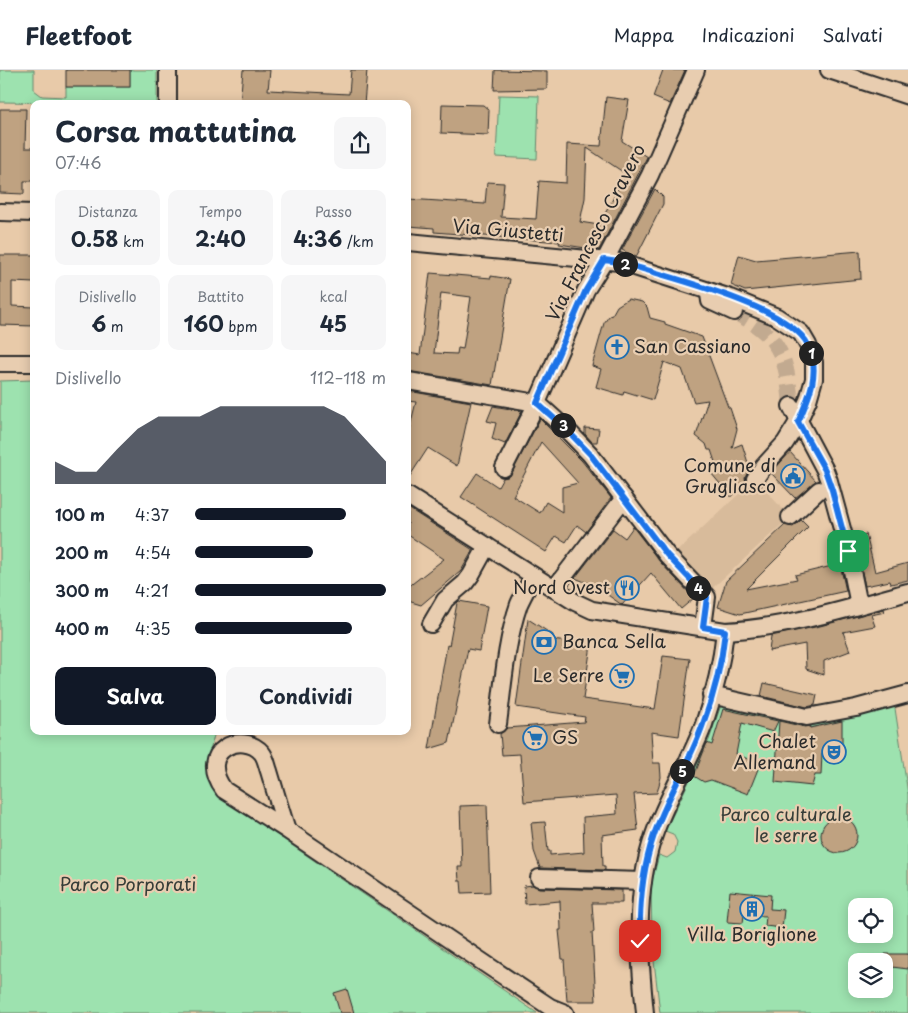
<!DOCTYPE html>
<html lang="it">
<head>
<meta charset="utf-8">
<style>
  :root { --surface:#fff; --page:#f6f6f7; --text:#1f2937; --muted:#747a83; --line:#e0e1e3; --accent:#111827 }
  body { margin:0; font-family:"Playpen Sans",sans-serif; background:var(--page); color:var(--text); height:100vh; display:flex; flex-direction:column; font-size:19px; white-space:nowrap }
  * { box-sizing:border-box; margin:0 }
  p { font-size:16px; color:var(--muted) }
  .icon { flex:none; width:28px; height:28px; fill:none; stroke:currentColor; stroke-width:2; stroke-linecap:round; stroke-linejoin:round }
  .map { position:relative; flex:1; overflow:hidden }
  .drawer { position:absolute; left:30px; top:30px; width:381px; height:635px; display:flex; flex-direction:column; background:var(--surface); border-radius:10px; box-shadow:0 2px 12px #0003 }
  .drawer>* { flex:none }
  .fabs { position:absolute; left:848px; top:828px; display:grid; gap:10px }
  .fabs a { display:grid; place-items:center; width:45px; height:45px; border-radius:10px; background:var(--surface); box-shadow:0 2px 12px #0003; font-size:25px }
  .pin { position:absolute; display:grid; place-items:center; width:42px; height:42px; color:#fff; margin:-21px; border-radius:10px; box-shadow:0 2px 8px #0006 }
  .km { position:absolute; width:25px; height:25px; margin:-12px; border-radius:50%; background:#222; color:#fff; font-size:14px; line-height:25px; text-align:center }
  .round { display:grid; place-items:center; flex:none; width:52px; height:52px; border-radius:10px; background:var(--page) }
  .head { display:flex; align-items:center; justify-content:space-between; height:85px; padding:0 25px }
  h1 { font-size:28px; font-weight:700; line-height:38px }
  .figures { display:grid; grid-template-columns:repeat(3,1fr); gap:8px; height:85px; padding:5px 25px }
  .figures div { display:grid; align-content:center; border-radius:10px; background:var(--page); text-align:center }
  .figures b { font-size:21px; font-weight:700 }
  .figures small { font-size:14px; font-weight:400 }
  .figures p { font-size:14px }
  .chart { height:140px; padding:10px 25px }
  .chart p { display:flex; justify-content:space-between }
  .chart svg { width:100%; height:90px; margin-top:5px; fill:var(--accent); opacity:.7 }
  .primary-button { display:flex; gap:10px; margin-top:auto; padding:10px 25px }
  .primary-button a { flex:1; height:58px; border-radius:10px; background:var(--accent); color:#fff; font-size:20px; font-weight:700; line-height:58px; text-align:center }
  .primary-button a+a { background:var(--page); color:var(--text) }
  ul { padding:0 25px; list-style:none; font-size:16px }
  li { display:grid; grid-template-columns:80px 60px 1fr; align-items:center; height:38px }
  li i { height:12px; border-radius:6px; background:var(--accent) }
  header { display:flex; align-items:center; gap:30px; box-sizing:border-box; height:70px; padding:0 25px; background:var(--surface); border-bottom:1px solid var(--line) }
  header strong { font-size:24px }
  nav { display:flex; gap:28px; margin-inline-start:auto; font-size:18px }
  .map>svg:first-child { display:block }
</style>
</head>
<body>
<header>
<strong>Fleetfoot</strong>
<nav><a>Mappa</a><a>Indicazioni</a><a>Salvati</a></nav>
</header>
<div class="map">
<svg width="908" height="943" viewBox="0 0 908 943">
  <rect width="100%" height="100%" fill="#e8caa9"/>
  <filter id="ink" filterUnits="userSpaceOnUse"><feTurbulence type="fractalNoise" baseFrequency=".02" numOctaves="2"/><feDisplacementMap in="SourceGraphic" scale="10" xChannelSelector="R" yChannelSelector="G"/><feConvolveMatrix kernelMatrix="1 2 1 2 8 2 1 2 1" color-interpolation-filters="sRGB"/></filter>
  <g filter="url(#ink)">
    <polygon fill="#d8bb9b" points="755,409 790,447 705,525 670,488"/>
    <g fill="#9de2af" stroke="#64866d" fill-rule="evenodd">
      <polygon points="0,0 34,0 34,20 42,26 66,27 66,17 130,17 130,0 157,0 157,34 0,32"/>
      <polygon points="499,25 539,26 537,89 496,87"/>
      <path d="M34,310V661H215C210,685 199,706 220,726L537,943H0V311Z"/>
      <path d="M722,632L816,652L894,632L908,724V943H660L652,873L651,815L659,785L667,788L675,782L677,772L673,764L665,761L709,670ZM856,836H884V864H856ZM856,891H884V919H856Z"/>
    </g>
    <g fill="#bfa281" stroke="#2b2b2b" fill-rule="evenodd">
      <rect x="66" y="0" width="64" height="17"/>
      <polygon points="243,0 270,0 268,20 349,24 351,0 367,0 364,34 240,34"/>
      <polygon points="495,0 547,1 547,19 494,20"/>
      <polygon points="663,0 685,0 670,34 653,27"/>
      <path d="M606,27L629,30L622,71L647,87L599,180L559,174L560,172L434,162V158L408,156V129L485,134L487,112L504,113L501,147L536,149L539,111L566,113L567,74L601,76ZM587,78L626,104L599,155L580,152L585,128Z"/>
      <polygon points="442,34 483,35 489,40 488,65 441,63"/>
      <polygon points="0,39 26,39 25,78 34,78 34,111 24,111 24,124 0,123"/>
      <polygon points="655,119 663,127 663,134 636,187 622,180"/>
      <polygon points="860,181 861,209 745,221 731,215 739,185 756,190"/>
      <polygon points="0,185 34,185 34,213 12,212 12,236 34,237 34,256 0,255"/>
      <path d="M430,203L491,208V206L510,209L492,315L408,301V283L420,285ZM441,223L471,227L463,279L458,278L457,284L434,283Z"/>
      <polygon points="628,229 642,232 647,237 650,248 665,252 665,254 702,267 728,337 730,338 737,359 732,378 742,374 750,399 745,408 746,412 740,417 741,419 732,426 730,426 711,403 717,398 711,380 708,380 706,374 696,366 708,330 694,332 682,299 664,292 653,330 624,321 623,325 596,317 601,299 592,296 604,253 609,246 612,245 617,236"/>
      <polygon points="408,321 471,332 457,396 428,378 408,409 408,364 416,332 408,331"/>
      <polygon points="493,336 522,341 505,374 492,369 496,353 487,351"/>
      <path d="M540,349L582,391L611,428L586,462L577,455L566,472L556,466L546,482L461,427L477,403L498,417L503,408L510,406ZM541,372L578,413L562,417V442L546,432L540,443L513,426Z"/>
      <polygon points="585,358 599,359 597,372 592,372 585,364"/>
      <polygon points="790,382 816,411 795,428 771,403"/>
      <polygon points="408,438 473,480 461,501 421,535 408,531 408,517 444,489 408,465"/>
      <polygon points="801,450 808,457 746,519 797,509 795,505 840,494 846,521 740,544 718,537 726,511 785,455 793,457"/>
      <polygon points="633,457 660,492 694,528 681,539 651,503 622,535 595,516 575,508 613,459 625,468"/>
      <polygon points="866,464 875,502 908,493 908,510 891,514 890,511 865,516 854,467"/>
      <polygon points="459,531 487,536 479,581 468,579 449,673 429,679 447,575 449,576 457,533"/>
      <polygon points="884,539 885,542 871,545 875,556 843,562 850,581 824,591 824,605 806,599 805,574 769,581 771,566 820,556"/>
      <polygon points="528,549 553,565 552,570 591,575 583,629 655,639 663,586 690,589 679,666 651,662 653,693 660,693 661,707 657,723 634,724 638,760 602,765 603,796 605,796 605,800 540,798 534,781 531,753 545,752 548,781 550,781 550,785 584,782 583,747 617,744 616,725 524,732 520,684 502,685 500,664 507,658 584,652 585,647 516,637"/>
      <polygon points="764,613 817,625 815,635 807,637 761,626"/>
      <polygon points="723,639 778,651 773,662 742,653 736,684 760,694 748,724 711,710 704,712 694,706 707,673 712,675"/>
      <polygon points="779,651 805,657 811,656 810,658 842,651 842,682 822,683 821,705 815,705 812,716 775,712"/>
      <polygon points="487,735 490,822 462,823 461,811 459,811 458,797 462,797 460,736"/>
      <circle cx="839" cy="765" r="18"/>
      <polygon points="533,815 539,818 622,820 622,833 592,833 594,862 592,862 596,931 567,931 564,889 562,889 559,860 561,860 560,831 525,834 524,816"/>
      <polygon points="730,821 771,825 770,839 784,840 782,858 765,856 766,846 744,845 743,853 727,852"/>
      <polygon points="885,884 908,884 908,899 884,896"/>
      <polygon points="347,919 354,943 340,943 334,923"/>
    </g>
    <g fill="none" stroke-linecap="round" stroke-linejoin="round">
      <path stroke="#c2aa90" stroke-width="16" stroke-dasharray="16 8" stroke-linecap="butt" d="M734,242C780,265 787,287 791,336"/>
      <g stroke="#2b2b2b" stroke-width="20">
        <g id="minor">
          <polyline points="829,0 908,26"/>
          <polyline points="168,34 168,0"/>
          <polyline points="0,142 34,143"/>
          <polyline points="408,172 619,192 731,228 777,247 801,263 808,275 814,292 814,309 808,330 798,352 785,373 764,396 755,409"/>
          <polyline points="709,224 710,231 734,242"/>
          <polyline points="0,293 34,293"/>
          <polyline points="408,311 537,333 567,360 590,384 667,485 707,527 703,557"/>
          <polyline points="791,336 825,400 829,411 848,481 859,535"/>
          <polyline points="504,398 537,333 586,220 605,190 650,105 696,0"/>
          <path d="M408,426L575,532L592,540L725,561C785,558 850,538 908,522"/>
          <polyline points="790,447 819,420"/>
          <polyline points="554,519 624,428"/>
          <polyline points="431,554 445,530 465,513 471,505 487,476"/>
          <polyline points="711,625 807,647 856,638 908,624"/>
          <path d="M498,654C503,616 506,571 519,534C523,525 529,515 533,506"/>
          <path d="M287,760C281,741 275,721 269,701C267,696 266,688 262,683C243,660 195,680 224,720L287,760L490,897L550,937L565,943"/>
          <polyline points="539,808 643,811"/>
          <path d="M645,943C639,884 634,823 654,765C667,727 690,692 704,654C714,625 722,591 725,561"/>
        </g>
      </g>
      <use href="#minor" stroke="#e8cdb0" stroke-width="16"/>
    </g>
  </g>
  <g fill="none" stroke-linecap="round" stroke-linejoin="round" filter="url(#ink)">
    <g stroke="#fff" stroke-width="10">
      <path id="route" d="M640,871C639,835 642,800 654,765C667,727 690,692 703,654C714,625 722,591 725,561L703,557L707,527L667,485L590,384L567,360L537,333L586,220L604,190L619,192C661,205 790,236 808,275C821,302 809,327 798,352L825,400L832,420L848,481"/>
    </g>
    <use href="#route" stroke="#1a73e8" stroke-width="6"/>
  </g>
  <defs>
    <g id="church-ring" transform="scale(1.25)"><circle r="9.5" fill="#e8cdb0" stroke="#1f6fb2" stroke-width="1.5"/><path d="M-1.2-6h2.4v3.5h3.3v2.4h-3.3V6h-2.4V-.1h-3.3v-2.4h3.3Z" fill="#1f6fb2"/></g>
    <g id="civic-ring" transform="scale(1.25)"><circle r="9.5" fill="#e8cdb0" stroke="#1f6fb2" stroke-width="1.5"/><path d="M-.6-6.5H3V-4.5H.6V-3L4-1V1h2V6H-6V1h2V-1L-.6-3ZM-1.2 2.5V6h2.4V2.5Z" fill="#1f6fb2"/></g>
    <g id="restaurant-ring" transform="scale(1.25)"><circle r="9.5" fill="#e8cdb0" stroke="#1f6fb2" stroke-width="1.5"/><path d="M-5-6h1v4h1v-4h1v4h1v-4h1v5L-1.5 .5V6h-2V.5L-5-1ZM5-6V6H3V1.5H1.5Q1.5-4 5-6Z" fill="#1f6fb2"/></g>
    <g id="bank-ring" transform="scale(1.25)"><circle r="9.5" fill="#e8cdb0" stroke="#1f6fb2" stroke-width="1.5"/><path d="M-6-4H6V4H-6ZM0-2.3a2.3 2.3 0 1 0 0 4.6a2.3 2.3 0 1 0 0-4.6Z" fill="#1f6fb2"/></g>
    <g id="supermarket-ring" transform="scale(1.25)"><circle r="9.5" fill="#e8cdb0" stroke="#1f6fb2" stroke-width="1.5"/><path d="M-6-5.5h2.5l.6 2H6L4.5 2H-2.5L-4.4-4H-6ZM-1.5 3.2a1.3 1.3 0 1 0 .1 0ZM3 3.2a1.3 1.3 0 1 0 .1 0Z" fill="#1f6fb2"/></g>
    <g id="theatre-ring" transform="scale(1.25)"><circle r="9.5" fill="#e8cdb0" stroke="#1f6fb2" stroke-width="1.5"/><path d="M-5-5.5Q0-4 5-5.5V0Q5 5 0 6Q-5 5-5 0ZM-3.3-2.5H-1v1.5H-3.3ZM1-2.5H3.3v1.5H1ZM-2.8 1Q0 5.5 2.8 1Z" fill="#1f6fb2"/></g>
    <g id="building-ring" transform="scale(1.25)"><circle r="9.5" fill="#e8cdb0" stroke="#1f6fb2" stroke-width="1.5"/><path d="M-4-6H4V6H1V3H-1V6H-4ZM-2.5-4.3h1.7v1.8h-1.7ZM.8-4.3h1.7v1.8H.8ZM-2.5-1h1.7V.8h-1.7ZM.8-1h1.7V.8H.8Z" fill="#1f6fb2"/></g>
  </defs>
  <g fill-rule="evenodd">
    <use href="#church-ring" x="617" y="277"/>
    <use href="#civic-ring" x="793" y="406"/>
    <use href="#restaurant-ring" x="627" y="518"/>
    <use href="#bank-ring" x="544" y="572"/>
    <use href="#supermarket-ring" x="622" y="606"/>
    <use href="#supermarket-ring" x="535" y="668"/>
    <use href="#theatre-ring" x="834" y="682"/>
    <use href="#building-ring" x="752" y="839"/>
  </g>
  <g text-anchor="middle" stroke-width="4.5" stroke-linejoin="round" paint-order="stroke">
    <g font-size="18" fill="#2b2b2b" stroke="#e8cdb0">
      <text transform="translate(508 161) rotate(5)" y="6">Via Giustetti</text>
      <text transform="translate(596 163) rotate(-63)" y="6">Via Francesco Cravero</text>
    </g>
    <g font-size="18" fill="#2b2b2b" stroke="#e8cdb0" text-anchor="end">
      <text x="634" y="283" text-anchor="start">San Cassiano</text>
      <text x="776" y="402">Comune di<tspan x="776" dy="21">Grugliasco</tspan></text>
      <text x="610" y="524">Nord Ovest</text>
      <text x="562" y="578" text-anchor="start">Banca Sella</text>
      <text x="604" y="612">Le Serre</text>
      <text x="552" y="674" text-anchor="start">GS</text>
      <text x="816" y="678">Chalet<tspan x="816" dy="21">Allemand</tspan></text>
      <text x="752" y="871" text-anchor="middle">Villa Boriglione</text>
    </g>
    <g font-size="18" fill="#363d38" stroke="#e8cdb0">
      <text x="786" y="751">Parco culturale<tspan x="786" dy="21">le serre</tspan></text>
      <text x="128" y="821">Parco Porporati</text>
    </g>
  </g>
</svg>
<div class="fabs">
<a><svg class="icon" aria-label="locate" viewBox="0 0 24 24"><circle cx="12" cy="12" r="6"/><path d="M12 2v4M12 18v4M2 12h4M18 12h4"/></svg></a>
<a><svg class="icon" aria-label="layers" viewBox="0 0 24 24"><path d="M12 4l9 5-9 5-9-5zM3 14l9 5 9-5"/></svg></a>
</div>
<div class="pin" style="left:848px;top:481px;background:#1e9e55"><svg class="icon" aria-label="arrive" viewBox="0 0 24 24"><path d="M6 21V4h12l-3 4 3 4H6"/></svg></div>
<div class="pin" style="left:640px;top:871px;background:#d93025"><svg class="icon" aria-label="check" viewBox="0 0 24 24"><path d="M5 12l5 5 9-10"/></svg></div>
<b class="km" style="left:811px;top:283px">1</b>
<b class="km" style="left:625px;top:194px">2</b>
<b class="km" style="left:563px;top:355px">3</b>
<b class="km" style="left:698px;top:518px">4</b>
<b class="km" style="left:682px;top:701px">5</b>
<section class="drawer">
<div class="head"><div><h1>Corsa mattutina</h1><p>07:46</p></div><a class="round"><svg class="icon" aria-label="share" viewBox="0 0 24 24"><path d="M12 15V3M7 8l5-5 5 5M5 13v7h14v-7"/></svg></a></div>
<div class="figures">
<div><p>Distanza</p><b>0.58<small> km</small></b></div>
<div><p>Tempo</p><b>2:40</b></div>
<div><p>Passo</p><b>4:36<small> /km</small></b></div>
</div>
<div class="figures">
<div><p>Dislivello</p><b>6<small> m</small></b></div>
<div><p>Battito</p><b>160<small> bpm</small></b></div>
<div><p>kcal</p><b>45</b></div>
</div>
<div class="chart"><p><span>Dislivello</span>112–118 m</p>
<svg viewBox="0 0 160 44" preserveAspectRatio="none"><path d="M0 44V33L10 38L20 38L30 27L40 17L50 11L60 11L70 11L80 6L90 6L100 6L110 6L120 6L130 6L140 11L150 22L160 33V44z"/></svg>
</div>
<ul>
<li><b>100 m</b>4:37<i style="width:79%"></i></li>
<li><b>200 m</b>4:54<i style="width:62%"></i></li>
<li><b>300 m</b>4:21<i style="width:100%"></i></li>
<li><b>400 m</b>4:35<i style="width:82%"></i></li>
</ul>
<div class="primary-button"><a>Salva</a><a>Condividi</a></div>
</section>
</div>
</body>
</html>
